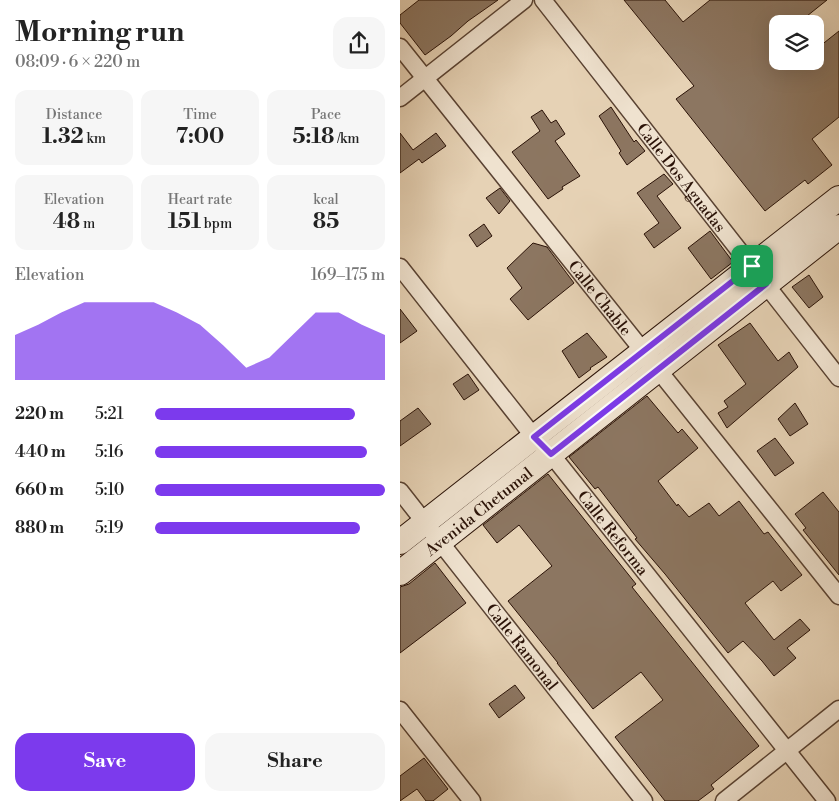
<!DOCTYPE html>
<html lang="en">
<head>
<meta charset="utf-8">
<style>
  :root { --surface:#fff; --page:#f6f6f6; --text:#222; --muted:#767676; --accent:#7c3aed }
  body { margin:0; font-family:"Libre Bodoni",serif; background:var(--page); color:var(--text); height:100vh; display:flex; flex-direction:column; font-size:19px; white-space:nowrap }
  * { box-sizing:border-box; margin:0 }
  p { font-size:16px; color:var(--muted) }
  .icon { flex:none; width:28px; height:28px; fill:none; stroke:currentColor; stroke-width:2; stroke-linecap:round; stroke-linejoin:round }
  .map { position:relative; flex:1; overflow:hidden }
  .details { display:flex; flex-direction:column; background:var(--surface); width:400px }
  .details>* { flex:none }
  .fabs { position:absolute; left:369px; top:15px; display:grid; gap:10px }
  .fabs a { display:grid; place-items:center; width:55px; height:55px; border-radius:10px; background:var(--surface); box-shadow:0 5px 20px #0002; font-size:25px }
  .pin { position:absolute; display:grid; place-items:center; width:42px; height:42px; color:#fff; margin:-21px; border-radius:10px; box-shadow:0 2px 8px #0006 }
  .round { display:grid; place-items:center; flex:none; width:52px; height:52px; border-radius:15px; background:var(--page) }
  .headline { display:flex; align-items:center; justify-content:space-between; height:85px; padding:0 15px }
  h1 { font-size:28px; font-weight:700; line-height:38px }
  .stats { display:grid; grid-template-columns:repeat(3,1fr); gap:8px; height:85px; padding:5px 15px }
  .stats div { display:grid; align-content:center; border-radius:12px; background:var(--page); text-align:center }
  .stats b { font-size:21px; font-weight:700 }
  .stats small { font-size:14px; font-weight:400 }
  .stats p { font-size:14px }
  .chart { height:140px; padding:10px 15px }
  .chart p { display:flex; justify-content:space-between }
  .chart svg { width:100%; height:90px; margin-top:5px; fill:var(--accent); opacity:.7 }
  .button { display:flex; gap:10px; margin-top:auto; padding:10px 15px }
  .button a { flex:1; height:58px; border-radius:15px; background:var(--accent); color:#fff; font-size:20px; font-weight:700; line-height:58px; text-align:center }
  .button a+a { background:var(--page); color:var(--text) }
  ul { padding:0 15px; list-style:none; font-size:16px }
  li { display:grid; grid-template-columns:80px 60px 1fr; align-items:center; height:38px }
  li i { height:12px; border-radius:6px; background:var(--accent) }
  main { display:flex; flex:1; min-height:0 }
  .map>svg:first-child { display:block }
</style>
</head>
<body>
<main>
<section class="details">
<div class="headline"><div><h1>Morning run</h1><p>08:09 · 6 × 220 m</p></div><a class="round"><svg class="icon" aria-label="share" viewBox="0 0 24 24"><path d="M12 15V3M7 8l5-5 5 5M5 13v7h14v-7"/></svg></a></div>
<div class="stats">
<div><p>Distance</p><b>1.32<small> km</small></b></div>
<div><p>Time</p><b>7:00</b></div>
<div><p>Pace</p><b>5:18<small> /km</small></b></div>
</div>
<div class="stats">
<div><p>Elevation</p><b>48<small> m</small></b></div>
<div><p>Heart rate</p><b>151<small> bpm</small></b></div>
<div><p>kcal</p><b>85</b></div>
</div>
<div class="chart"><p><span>Elevation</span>169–175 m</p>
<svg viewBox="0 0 160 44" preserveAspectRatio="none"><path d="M0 44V22L10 17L20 11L30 6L40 6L50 6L60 6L70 11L80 17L90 27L100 38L110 33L120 22L130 11L140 11L150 17L160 22V44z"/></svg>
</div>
<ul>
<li><b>220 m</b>5:21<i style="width:87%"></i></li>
<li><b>440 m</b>5:16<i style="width:92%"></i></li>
<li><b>660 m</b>5:10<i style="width:100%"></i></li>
<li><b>880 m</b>5:19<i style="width:89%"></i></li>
</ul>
<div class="button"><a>Save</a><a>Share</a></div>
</section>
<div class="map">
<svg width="439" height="801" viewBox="0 0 439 801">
  <rect width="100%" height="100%" fill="#e6d2b5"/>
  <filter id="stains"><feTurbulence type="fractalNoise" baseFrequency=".004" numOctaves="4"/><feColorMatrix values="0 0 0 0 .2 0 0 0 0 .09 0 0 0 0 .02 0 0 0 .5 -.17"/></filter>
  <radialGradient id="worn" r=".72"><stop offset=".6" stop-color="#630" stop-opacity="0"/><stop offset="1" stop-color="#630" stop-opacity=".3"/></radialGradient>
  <g fill="#8c7661" stroke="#2a1207">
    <polygon points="19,0 98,0 68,21 51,36 25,55 0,23 0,15"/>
    <polygon points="224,0 265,0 283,22 310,0 427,0 397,24 378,24 378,61 415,61 415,50 439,31 439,117 412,139 432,165 408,184 405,180 365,211 276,99 294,86"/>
    <polygon points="211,107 234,142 236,140 245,151 227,165 219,153 221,151 199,116"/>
    <polygon points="142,110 151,123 156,120 165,134 155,141 180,176 162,187 163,189 148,199 112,152 140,131 131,117"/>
    <polygon points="0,133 13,150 36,133 46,146 22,163 19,159 0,173"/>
    <polygon points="264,174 273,184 257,196 281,228 254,248 244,234 259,223 237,193"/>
    <polygon points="100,188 110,201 99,214 86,198"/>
    <polygon points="84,224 92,236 77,247 69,235"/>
    <polygon points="310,231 333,262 311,279 288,248"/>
    <polygon points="133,243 147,247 174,283 128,320 110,299 122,288 107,268"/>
    <polygon points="409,275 423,297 409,308 392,287"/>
    <polygon points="0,309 17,331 0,343"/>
    <polygon points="350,323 378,361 389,352 398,367 327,428 318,413 328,407 324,401 346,384 318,345"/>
    <polygon points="187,333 207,357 190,368 191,369 179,378 162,351"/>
    <polygon points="68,374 79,390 64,400 53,384"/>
    <polygon points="247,396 278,433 282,429 298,448 258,481 277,506 278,504 289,517 309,503 319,516 339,501 364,534 368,532 402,575 381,591 373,581 345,603 374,640 400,619 410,630 387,648 396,658 374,676 362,661 343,641 328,653 265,574 235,539 237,538 198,487 195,489 169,457"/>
    <polygon points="395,403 408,424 390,436 378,419"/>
    <polygon points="18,408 31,424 0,446 0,421"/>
    <polygon points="375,438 394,463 375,476 357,451"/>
    <polygon points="148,474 236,584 232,587 359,746 311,785 314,789 298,801 265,801 215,737 263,700 241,672 193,709 157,663 158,663 108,601 152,566 119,525 97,543 83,525"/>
    <polygon points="423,492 439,512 439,575 403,530 406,528 395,514"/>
    <polygon points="35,563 66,603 0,653 0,587 9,584"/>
    <polygon points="115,685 125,698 99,718 89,704"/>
    <polygon points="24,758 48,789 33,801 26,801 17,789 0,801 0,776"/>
  </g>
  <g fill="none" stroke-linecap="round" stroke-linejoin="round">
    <g stroke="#594232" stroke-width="19">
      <g id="street">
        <path id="s1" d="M143,0L439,378"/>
        <path id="s2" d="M0,47L439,596"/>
        <polyline points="0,98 124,0"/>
        <path id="s3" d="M0,267L134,437L151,454L427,801"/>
        <path id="s4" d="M0,491L244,801"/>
        <polyline points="0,710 72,801"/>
        <polyline points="324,801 439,709"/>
      </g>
    </g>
    <g stroke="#2a1207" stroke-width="26">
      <g id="secondary">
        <polyline points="0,542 439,198"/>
        <path id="s5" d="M0,573L439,227"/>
      </g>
    </g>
    <use href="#street" stroke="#efe2cf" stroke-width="16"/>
    <use href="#secondary" stroke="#efe2cf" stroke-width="24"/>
  </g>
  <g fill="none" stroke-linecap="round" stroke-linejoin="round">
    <g stroke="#fff" stroke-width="10">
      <polygon id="route" points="352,266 366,284 151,454 134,437"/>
    </g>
    <use href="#route" stroke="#7c3aed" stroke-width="6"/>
  </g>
  <g text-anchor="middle" stroke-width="4" stroke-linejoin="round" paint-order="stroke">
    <g font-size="16" fill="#2a1207" stroke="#efe2cf">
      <text dy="6" stroke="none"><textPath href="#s1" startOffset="225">Calle Dos Aguadas</textPath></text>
      <text dy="6" stroke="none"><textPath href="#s2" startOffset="321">Calle Chable</textPath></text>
      <text dy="6" stroke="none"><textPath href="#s5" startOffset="100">Avenida Chetumal</textPath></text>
      <text dy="6" stroke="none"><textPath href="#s3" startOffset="341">Calle Reforma</textPath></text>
      <text dy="6" stroke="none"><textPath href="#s4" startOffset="198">Calle Ramonal</textPath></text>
    </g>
  </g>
  <rect width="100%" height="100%" filter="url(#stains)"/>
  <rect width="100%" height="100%" fill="url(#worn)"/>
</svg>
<div class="fabs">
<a><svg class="icon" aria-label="layers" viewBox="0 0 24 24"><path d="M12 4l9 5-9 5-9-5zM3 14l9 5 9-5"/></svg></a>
</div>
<div class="pin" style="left:352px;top:266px;background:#1e9e55"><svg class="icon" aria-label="arrive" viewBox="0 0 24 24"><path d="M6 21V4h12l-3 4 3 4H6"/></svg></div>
</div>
</main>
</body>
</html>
